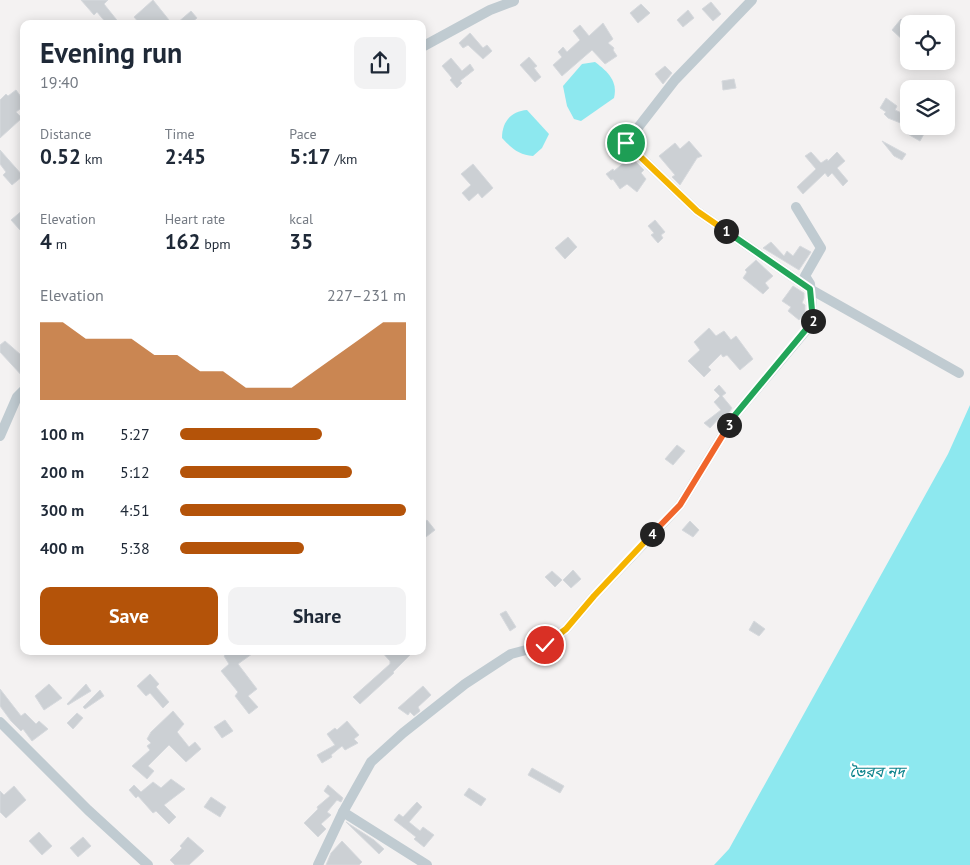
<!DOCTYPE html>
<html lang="en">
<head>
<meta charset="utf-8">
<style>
  :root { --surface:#fff; --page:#f2f2f3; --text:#1f2937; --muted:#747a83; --accent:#b45309 }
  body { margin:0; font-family:"PT Sans","Noto Sans Bengali",sans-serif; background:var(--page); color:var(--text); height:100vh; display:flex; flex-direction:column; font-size:19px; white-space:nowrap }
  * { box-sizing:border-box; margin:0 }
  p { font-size:16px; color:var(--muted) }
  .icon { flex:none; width:28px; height:28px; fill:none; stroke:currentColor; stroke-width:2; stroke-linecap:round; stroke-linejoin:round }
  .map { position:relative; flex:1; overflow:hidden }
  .side { position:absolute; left:20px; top:20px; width:406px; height:635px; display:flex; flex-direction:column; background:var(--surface); border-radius:10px; box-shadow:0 2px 12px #0003 }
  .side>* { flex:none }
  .tools { position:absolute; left:900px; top:15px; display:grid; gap:10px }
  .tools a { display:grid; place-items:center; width:55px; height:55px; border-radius:10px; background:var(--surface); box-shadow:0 2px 12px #0003; font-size:25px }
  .pin { position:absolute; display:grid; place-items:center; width:42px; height:42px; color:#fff; margin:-21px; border:2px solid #fff; border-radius:50%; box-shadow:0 1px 5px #0007 }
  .km { position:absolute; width:25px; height:25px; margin:-12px; border-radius:50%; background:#222; color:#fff; font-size:14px; line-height:25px; text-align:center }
  .round { display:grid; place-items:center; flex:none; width:52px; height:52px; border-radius:10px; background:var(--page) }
  .headline { display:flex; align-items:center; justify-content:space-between; height:85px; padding:0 20px }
  h1 { font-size:28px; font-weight:700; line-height:38px }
  .metrics { display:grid; grid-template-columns:repeat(3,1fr); gap:8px; height:85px; padding:5px 20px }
  .metrics div { display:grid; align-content:center }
  .metrics b { font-size:21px; font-weight:700 }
  .metrics small { font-size:14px; font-weight:400 }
  .metrics p { font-size:14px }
  .chart { height:140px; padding:10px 20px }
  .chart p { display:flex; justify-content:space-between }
  .chart svg { width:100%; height:90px; margin-top:5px; fill:var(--accent); opacity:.7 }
  .button { display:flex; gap:10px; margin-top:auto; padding:10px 20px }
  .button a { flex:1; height:58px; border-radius:10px; background:var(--accent); color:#fff; font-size:20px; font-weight:700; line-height:58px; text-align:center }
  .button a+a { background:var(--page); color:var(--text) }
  ul { padding:0 20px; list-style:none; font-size:16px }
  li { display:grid; grid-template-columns:80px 60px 1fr; align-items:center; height:38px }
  li i { height:12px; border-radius:6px; background:var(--accent) }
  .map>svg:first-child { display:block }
</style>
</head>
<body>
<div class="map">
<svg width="970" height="865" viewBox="0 0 970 865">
  <rect width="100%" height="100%" fill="#f4f2f2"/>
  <g fill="#8de8ef">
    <path d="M595,62C608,72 618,81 614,98L581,121L574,119L567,106L563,86L582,64Z"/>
    <path d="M527,110L549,134L542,148L533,156C519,155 511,148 502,138C502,122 511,111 527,110Z"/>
    <polygon points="970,405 970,865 714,865 729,849 948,454"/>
  </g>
  <g fill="#ccd0d4" stroke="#d6d9dd">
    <polygon points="81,0 108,0 104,4 120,24 107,24 97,12 94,15"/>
    <polygon points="153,0 169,20 164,24 140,24 134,17"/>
    <polygon points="711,2 721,14 713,21 702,9"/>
    <polygon points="641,4 650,13 638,23 630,13"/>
    <polygon points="688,10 694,18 683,27 677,20"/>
    <polygon points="191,11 197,18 190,24 176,24"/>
    <polygon points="901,19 909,26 909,38 905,42 892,30"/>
    <polygon points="603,23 613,39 608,43 614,48 613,50 617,56 605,64 592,50 562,76 553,65 562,57 558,52 563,47 567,52 580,40 573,31 580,25 589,36"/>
    <polygon points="470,33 483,48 487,45 492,51 483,59 468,45 463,48 459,43"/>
    <polygon points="529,57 537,66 534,68 541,77 535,82 520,65"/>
    <polygon points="451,58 462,71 470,64 474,70 460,81 462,83 457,88 450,80 452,78 442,66"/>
    <polygon points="665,66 672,73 663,84 655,74"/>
    <polygon points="734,79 736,88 723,90 722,81"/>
    <polygon points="16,90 24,101 24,106 16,112 22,118 0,138 0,100 6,94 8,96"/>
    <polygon points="886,98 897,106 895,110 906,115 903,124 888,118 884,114 886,112 880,108"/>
    <polygon points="904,126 919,126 925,132 920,141 906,133 908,131"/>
    <polygon points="689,141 702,156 697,158 680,185 672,177 675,175 659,156 675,143 680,149"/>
    <polygon points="882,141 906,154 902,160 894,156"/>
    <polygon points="619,145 644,170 641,173 646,179 637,192 627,184 620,189 613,179 611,180 606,174 613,169 614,171 627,160 617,147"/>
    <polygon points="0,150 23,176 12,185 3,175 6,172 0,164"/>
    <polygon points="811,152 821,163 827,159 828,161 837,152 845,161 837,168 848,181 843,186 832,173 828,177 825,173 803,194 797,187 816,169 805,156"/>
    <polygon points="473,164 493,188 482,198 478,193 469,201 462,193 471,185 461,174"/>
    <polygon points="24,209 24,227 20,230 11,220"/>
    <polygon points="655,220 665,232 661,235 663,238 658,243 651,235 654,233 648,226"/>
    <polygon points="568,237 577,247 565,259 555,248"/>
    <polygon points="771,242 784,256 787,251 793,256 800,246 811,252 799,270 763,248"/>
    <polygon points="756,260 773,276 765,283 769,288 763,294 743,278 747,272 745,270"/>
    <polygon points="793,286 804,293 804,298 802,303 805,305 805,312 799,320 788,311 791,307 782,301"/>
    <polygon points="709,328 716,336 724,331 731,340 736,336 753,359 740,370 727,355 723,357 721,354 708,367 711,370 704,377 688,361 700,350 694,342"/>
    <polygon points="5,341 21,355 20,356 24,361 24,378 0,352 0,345"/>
    <polygon points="719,385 726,393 722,396 732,408 724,420 721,416 710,428 704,423 721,410 714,402 720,396 714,390"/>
    <polygon points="677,445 685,451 673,465 665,459"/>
    <polygon points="427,520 435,530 422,540 422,524"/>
    <polygon points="690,521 699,530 693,537 682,530"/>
    <polygon points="573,570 581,579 571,588 563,580"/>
    <polygon points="552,571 562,580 555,587 545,577"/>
    <polygon points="506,611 516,627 510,631 500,614"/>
    <polygon points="754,621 765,629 759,636 749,630"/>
    <polygon points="229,651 256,651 238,664 257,689 248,696 258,707 249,714 235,696 238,692 221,671 229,664 224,656"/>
    <polygon points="381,651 414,651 393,672 394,673 360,704 353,697 390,664 390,661"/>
    <polygon points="150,674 159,684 156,687 169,702 163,708 150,693 146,696 137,686"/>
    <polygon points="49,684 62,698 44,710 35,696"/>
    <polygon points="86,684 91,691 68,705 67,704"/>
    <polygon points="423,686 431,695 418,707 420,711 414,716 410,712 408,715 398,708"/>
    <polygon points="0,689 21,716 25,713 36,724 39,721 48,729 32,741 23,729 21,731 11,721 0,706"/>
    <polygon points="100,690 104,696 85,709 83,707"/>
    <polygon points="173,711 184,724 177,732 189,747 195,742 201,749 186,762 169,745 148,766 154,771 147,779 132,766 150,750 147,746 151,743 147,739 151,732"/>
    <polygon points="77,713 83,718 73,729 67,723"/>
    <polygon points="225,720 233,731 222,738 214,727"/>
    <polygon points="347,721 359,735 354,739 358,743 345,750 342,746 331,755 332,757 322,763 317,755 335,745 327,734 335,728 337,730"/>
    <polygon points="532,768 564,786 560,793 528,775"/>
    <polygon points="171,779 185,789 164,805 176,817 169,824 156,811 153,813 138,796 136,798 129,790 134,785 141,792 153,782 161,788"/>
    <polygon points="328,785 343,798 341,802 337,800 327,812 331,815 321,824 326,829 318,837 304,823 318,809 317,807 330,796 324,791"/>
    <polygon points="14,786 26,800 6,818 0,812 0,791 4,795"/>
    <polygon points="469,788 486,799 481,806 464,795"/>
    <polygon points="211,797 226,807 220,817 204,807"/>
    <polygon points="417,802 422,807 409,822 420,831 423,827 434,835 424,847 414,839 416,837 394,820 399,814 403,817"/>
    <polygon points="346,822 374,840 384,849 379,854"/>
    <polygon points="39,832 52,846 42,855 29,841"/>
    <polygon points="83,837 91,846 78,857 70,848"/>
    <polygon points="188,837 204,851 189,865 175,865 170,860 182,848 180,846"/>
    <polygon points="342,841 362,862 359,865 326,865 331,853"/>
  </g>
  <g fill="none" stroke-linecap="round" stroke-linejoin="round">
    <g stroke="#c0cbd1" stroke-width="10">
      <polyline points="752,0 675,80 626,143 697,211 810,289 959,373"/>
      <polyline points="422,47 490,10 514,1"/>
      <polyline points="0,436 17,397 24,390"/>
      <polyline points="0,722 88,810 148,865"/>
      <polyline points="343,812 427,865"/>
      <polyline points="318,865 343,812 371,762 403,733 465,684 511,654 545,645 566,629 594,596 680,505 735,415 813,322 810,284 805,276 821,248 796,207"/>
    </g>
  </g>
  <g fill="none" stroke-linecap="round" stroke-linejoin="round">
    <g stroke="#fff" stroke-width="10">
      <polyline id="split-1" points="626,143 697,211 726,231"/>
    </g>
    <g stroke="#fff" stroke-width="10">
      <polyline id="split-2" points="726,231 810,289 813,321"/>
    </g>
    <g stroke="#fff" stroke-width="10">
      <polyline id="split-3" points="729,425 735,415 813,321"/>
    </g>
    <g stroke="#fff" stroke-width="10">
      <polyline id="split-4" points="652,534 680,505 729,425"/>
    </g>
    <g stroke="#fff" stroke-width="10">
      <polyline id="split-5" points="545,645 566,629 594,596 652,534"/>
    </g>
    <use href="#split-1" stroke="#f5b400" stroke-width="6"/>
    <use href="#split-2" stroke="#22a559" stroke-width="6"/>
    <use href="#split-3" stroke="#22a559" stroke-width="6"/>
    <use href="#split-4" stroke="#f0652b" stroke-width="6"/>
    <use href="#split-5" stroke="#f5b400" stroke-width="6"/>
  </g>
  <g text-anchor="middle" stroke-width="4.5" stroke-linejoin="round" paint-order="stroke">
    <g font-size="15" font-style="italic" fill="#0a828b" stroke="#fff">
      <text x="877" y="777">ভৈরব নদ</text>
    </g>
  </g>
</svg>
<div class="tools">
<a><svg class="icon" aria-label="locate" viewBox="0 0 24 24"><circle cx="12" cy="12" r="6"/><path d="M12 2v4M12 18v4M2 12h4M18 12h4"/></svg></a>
<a><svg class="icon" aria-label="layers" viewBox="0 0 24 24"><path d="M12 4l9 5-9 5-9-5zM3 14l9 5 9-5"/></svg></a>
</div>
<div class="pin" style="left:626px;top:143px;background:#1e9e55"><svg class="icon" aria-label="arrive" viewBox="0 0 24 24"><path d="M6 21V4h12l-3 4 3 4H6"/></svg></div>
<div class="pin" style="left:545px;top:645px;background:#d93025"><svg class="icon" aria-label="check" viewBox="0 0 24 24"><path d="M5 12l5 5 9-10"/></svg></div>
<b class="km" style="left:726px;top:231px">1</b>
<b class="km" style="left:813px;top:321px">2</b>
<b class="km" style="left:729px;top:425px">3</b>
<b class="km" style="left:652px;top:534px">4</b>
<section class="side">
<div class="headline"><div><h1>Evening run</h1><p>19:40</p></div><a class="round"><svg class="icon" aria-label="share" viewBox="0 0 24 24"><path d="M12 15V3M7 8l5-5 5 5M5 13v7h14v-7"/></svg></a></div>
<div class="metrics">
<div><p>Distance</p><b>0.52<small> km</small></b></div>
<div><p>Time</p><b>2:45</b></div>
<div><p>Pace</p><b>5:17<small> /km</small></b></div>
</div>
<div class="metrics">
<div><p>Elevation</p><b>4<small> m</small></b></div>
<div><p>Heart rate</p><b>162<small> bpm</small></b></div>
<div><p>kcal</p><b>35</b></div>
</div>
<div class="chart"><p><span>Elevation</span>227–231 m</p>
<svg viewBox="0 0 160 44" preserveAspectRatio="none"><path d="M0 44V6L10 6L20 14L30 14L40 14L50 22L60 22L70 30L80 30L90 38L100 38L110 38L120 30L130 22L140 14L150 6L160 6V44z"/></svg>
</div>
<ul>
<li><b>100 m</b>5:27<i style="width:63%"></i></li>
<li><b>200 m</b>5:12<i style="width:76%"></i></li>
<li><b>300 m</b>4:51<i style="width:100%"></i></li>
<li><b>400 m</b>5:38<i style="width:55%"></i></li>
</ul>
<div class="button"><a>Save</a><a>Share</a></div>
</section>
</div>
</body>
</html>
